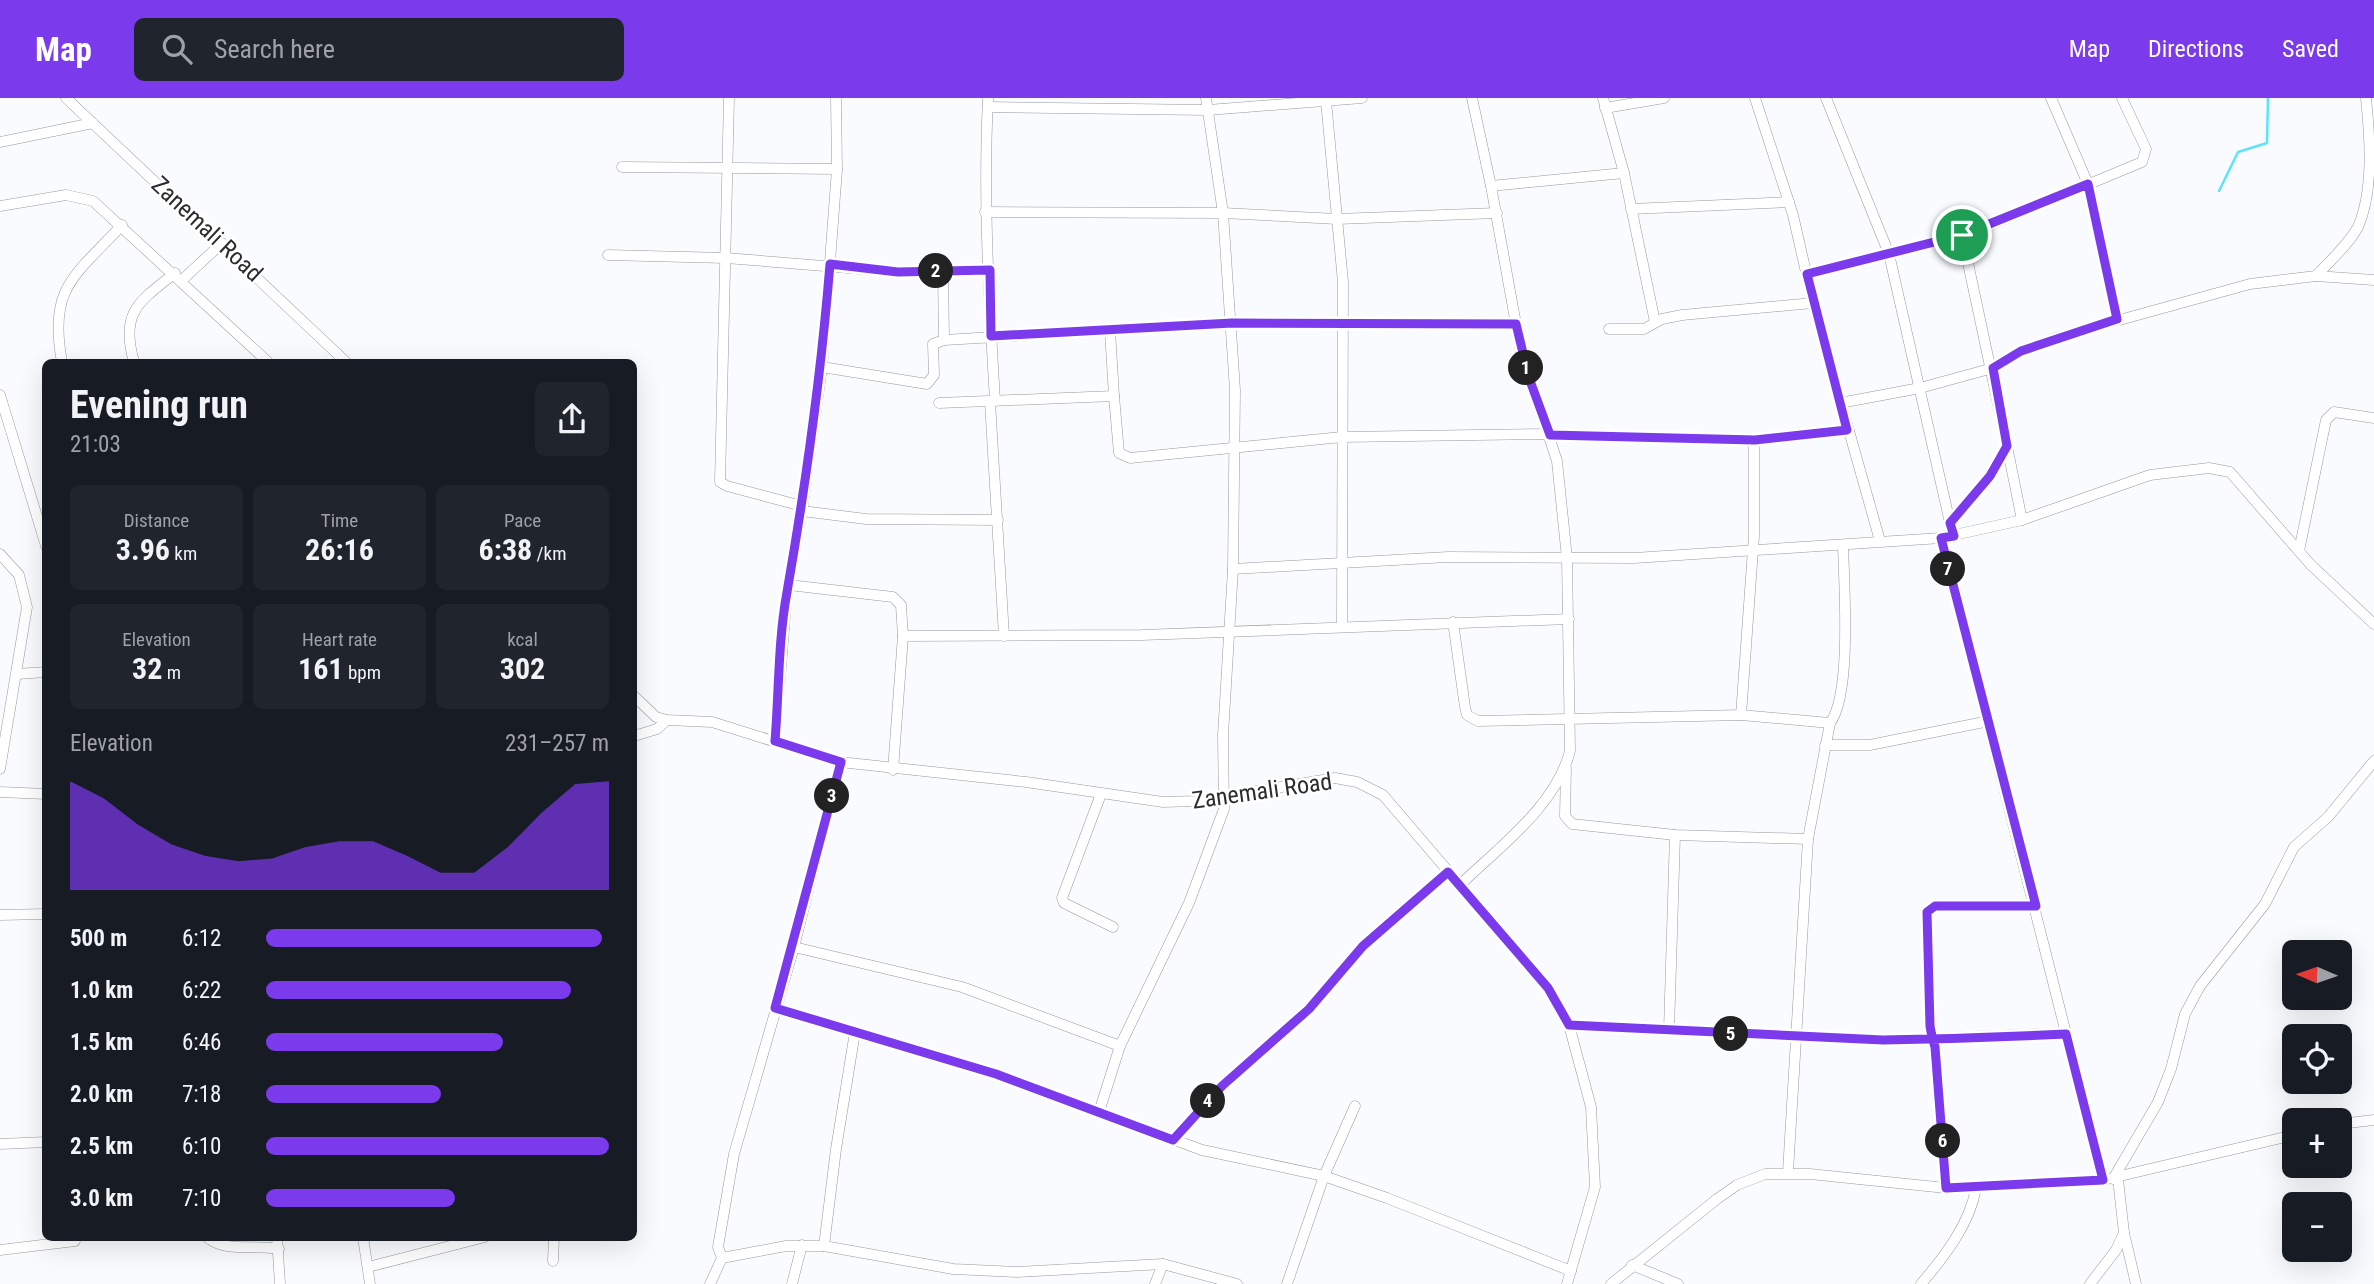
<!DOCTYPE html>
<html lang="en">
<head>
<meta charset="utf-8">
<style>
  :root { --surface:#171b24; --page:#20242c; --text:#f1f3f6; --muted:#9ea1a6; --accent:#7c3aed }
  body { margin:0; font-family:"Roboto Condensed",sans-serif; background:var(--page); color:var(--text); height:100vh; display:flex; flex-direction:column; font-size:26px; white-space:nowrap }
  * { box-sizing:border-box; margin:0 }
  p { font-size:23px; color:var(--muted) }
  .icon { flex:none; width:38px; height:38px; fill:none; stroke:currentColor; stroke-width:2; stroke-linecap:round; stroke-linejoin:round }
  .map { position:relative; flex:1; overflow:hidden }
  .details { position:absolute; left:42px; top:261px; width:595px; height:882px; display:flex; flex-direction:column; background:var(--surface); border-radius:10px; box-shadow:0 7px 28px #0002 }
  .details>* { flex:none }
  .needle { width:46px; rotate:272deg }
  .tools { position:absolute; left:2282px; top:842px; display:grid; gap:14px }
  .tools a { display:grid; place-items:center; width:70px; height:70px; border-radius:10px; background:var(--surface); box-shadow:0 7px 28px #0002; font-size:35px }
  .pin { position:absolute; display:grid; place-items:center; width:60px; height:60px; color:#fff; margin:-30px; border:4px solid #fff; border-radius:50%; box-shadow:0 2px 7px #0007 }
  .km { position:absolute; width:35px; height:35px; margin:-18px; border-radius:50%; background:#222; color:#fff; font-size:19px; line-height:35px; text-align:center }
  .round { display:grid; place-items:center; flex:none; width:74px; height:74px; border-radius:10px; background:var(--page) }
  .headline { display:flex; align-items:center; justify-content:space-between; height:119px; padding:0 28px }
  h1 { font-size:38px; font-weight:700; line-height:52px }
  .figures { display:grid; grid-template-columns:repeat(3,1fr); gap:10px; height:119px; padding:7px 28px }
  .figures div { display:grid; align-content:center; border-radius:10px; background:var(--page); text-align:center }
  .figures b { font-size:30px; font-weight:700 }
  .figures small { font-size:19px; font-weight:400 }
  .figures p { font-size:19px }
  .chart { height:196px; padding:14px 28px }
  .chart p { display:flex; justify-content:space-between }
  .chart svg { width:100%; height:126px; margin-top:7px; fill:var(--accent); opacity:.7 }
  ul { padding:0 28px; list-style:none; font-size:23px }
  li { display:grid; grid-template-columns:112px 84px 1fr; align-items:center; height:52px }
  li i { height:18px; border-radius:9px; background:var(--accent) }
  header { display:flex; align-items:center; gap:42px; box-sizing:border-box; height:98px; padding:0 35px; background:var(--accent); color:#fff }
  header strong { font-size:33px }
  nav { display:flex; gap:38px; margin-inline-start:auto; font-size:24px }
  .search { width:490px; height:63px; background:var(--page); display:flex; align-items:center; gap:18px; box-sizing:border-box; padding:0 24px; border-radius:10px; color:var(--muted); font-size:26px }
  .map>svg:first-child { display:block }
</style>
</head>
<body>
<header>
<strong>Map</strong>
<div class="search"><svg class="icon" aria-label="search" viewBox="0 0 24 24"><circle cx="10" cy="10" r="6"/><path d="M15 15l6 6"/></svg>Search here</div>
<nav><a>Map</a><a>Directions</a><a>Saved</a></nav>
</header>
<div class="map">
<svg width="2374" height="1186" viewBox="0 0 2374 1186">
  <rect width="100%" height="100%" fill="#f9fbff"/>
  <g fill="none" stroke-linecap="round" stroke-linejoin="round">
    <polyline stroke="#5ee3fc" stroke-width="2.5" points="2219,93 2238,54 2267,45 2268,0"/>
    <g stroke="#96999f" stroke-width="11">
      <g id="minor">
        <polyline points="66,0 346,264"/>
        <polyline points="729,0 720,384 727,388 802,408"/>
        <path d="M988,0C983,101 989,202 995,303"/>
        <polyline points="1603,0 1624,75 1655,224"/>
        <polyline points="1755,0 1793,117 1813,205 1880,443"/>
        <polyline points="1826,0 1889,156 1953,438"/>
        <polyline points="2051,0 2088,86 2117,221"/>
        <polyline points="1326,3 1343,184 1342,527"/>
        <polyline points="988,9 1208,12 1362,0"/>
        <polyline points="1605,10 1664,0"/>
        <polyline points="0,44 93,25"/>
        <polyline points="622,69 837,71"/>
        <polyline points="1491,88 1624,75"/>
        <polyline points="0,108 66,97 93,103 268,264"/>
        <polyline points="1631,111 1789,104"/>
        <polyline points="985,114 1223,115 1337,121 1497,115"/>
        <polyline points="608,157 726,160 898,174 990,172"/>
        <polyline points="943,173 944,242"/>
        <polyline points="1807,176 1979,132 2142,64 2146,51 2122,0"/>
        <path d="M2316,178C2330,163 2348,147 2358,129C2374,92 2370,40 2366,0"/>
        <polyline points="182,182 222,145"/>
        <polyline points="1609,231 1644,231 1662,221 1682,217 1813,205"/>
        <polyline points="1110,233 1114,298"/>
        <path d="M62,264C48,189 75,178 122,127"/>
        <path d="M134,264C120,215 138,204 175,175"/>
        <polyline points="822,269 927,286 934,277 933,246 944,242 1232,225 1516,226"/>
        <polyline points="0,297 46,448"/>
        <polyline points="990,304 1004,538"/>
        <polyline points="939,305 1114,298 1119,355 1130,360 1342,339 1550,336 1754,342 1847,332"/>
        <polyline points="1840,305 1920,290 1993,270 2021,253 2058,239 2250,186 2316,178 2374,182"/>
        <polyline points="2007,348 2022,422"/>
        <polyline points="802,413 866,421 998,422"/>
        <polyline points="1950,425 1990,378 2007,348 1962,137"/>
        <polyline points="1941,440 2103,1082"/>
        <polyline points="2299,453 2326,322 2334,314 2374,320"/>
        <polyline points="0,456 19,477 27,509 0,671"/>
        <polyline points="1233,471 1448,459 1634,460 1941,440 2022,422 2150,377 2209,370 2230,374 2310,466 2374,526"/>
        <polyline points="789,487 893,499 901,507 903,538"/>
        <polyline points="1453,524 1465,609 1467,617 1478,623 1741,617 1830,625"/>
        <polyline points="17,576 46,574"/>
        <polyline points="634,598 656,619 667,622 712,624 840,664 1026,684 1163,704 1197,703 1335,680 1357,684 1383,697 1548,890 1569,927 1591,1009 1595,1089 1567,1186"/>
        <polyline points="1741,617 1754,438 1754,342"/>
        <polyline points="634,638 657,631 667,622"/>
        <polyline points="775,643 787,493 802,413 822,269 837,71 836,0"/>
        <polyline points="1825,647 1870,647 1989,623"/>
        <polyline points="1566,670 1565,718 1572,726 1675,737 1808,741"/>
        <polyline points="893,672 903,538 1142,537 1569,521"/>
        <polyline points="0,694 46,696"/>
        <polyline points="1101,696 1062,800 1064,805 1113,829"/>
        <path d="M1460,787C1499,749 1556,708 1570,653L1567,460L1557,363L1521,254L1491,88L1472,0"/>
        <polyline points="0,817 46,816"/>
        <polyline points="794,849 962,889 1120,948"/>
        <polyline points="775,910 996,976 1202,1052 1324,1078 1387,1100 1571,1173"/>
        <polyline points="1569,927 1883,942 2066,935"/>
        <polyline points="1669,932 1675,737"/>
        <polyline points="1099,1014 1120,948 1189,805 1224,711 1223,637 1233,471 1235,292 1223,115 1206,0"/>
        <polyline points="2340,1026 2374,1022"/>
        <polyline points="1173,1042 1222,988 1309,911 1363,847 1448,774"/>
        <polyline points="0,1046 46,1044"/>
        <path d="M1788,1074L1808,741L1830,625C1852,597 1844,485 1843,447"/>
        <polyline points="2113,1081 2158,1004 2171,971 2185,916 2200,888 2265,806 2294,749 2328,719 2374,663"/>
        <polyline points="1946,1090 1939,991 1931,927 1927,814 1935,808 2036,808"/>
        <polyline points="2124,1135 2136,1186"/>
        <path d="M207,1139C224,1155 256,1146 279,1151"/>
        <polyline points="277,1139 280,1186"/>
        <polyline points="363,1139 370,1186"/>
        <polyline points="824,1148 836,1051 855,934"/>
        <polyline points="0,1152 75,1143"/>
        <polyline points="722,1160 786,1148 824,1148 953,1171 1017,1174 1163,1166 1237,1186"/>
        <polyline points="553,1163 554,1139"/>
        <polyline points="1632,1167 1678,1186"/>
        <polyline points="368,1169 485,1139"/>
        <polyline points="710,1186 722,1160 718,1149 734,1056 794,849 840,664"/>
        <polyline points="792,1186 802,1147"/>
        <polyline points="1155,1186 1163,1166"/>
        <polyline points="1287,1186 1324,1078 1355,1008"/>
        <polyline points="1611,1186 1717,1101 1737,1087 1765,1076 1810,1076 1946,1090 2103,1082 2294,1037"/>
        <path d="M1921,1186C1944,1159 1970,1126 1976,1090"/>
        <polyline points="2090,1186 2116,1152 2124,1135 2118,1081"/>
      </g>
    </g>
    <use href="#minor" stroke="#fff" stroke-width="10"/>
  </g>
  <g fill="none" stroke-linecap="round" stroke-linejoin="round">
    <g stroke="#fff" stroke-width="14">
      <path id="route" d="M1962,137L1807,176L1847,332L1755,342L1550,337L1529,280L1516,226L1232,225L991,238L990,172L898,174L830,166C821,277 806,385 787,494C778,543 779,594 775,643L841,664L775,910L996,976L1173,1042L1222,988L1309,911L1363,848L1448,774L1548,890L1569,927L1883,942C1944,941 2005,939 2066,936L2103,1082L1946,1090L1935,949C1933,942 1931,935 1930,928L1927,814L1935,808H2036L1941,440L1954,438L1950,425L1990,378L2007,348L1993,270L2021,253L2117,221L2088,86L1962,137"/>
    </g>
    <use href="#route" stroke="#7c3aed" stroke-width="9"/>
  </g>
  <g text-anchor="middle" stroke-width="5" stroke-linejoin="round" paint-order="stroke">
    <g font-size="24" fill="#2b2c2e" stroke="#fff">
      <text transform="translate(207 131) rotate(43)" y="8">Zanemali Road</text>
      <text transform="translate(1262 693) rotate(-8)" y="8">Zanemali Road</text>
    </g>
  </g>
</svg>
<div class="tools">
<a><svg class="needle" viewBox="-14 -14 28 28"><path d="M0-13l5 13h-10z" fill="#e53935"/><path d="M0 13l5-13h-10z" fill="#9ea1a6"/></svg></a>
<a><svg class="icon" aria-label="locate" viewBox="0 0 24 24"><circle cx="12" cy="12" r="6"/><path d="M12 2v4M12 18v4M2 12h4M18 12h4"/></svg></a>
<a>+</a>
<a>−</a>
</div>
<div class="pin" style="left:1962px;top:137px;background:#1e9e55"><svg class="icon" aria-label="arrive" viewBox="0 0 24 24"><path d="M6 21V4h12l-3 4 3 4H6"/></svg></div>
<b class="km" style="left:1526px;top:270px">1</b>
<b class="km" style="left:936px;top:173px">2</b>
<b class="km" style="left:832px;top:698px">3</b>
<b class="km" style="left:1208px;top:1003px">4</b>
<b class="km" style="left:1731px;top:936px">5</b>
<b class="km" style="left:1943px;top:1043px">6</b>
<b class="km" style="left:1948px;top:471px">7</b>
<section class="details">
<div class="headline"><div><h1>Evening run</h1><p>21:03</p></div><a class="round"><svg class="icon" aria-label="share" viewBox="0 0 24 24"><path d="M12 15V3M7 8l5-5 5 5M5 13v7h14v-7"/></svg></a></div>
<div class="figures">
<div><p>Distance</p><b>3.96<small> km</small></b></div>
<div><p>Time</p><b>26:16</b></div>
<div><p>Pace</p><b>6:38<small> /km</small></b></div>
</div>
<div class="figures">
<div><p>Elevation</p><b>32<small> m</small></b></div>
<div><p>Heart rate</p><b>161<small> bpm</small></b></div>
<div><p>kcal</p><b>302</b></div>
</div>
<div class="chart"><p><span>Elevation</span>231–257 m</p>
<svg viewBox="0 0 160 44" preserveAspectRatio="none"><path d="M0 44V6L10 12L20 21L30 28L40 32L50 34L60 33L70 29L80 27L90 27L100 32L110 38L120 38L130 29L140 17L150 7L160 6V44z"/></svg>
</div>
<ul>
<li><b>500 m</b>6:12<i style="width:98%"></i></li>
<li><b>1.0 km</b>6:22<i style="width:89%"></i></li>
<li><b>1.5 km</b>6:46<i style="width:69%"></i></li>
<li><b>2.0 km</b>7:18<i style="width:51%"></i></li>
<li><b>2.5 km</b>6:10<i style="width:100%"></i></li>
<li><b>3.0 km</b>7:10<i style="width:55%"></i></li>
</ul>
</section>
</div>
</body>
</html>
